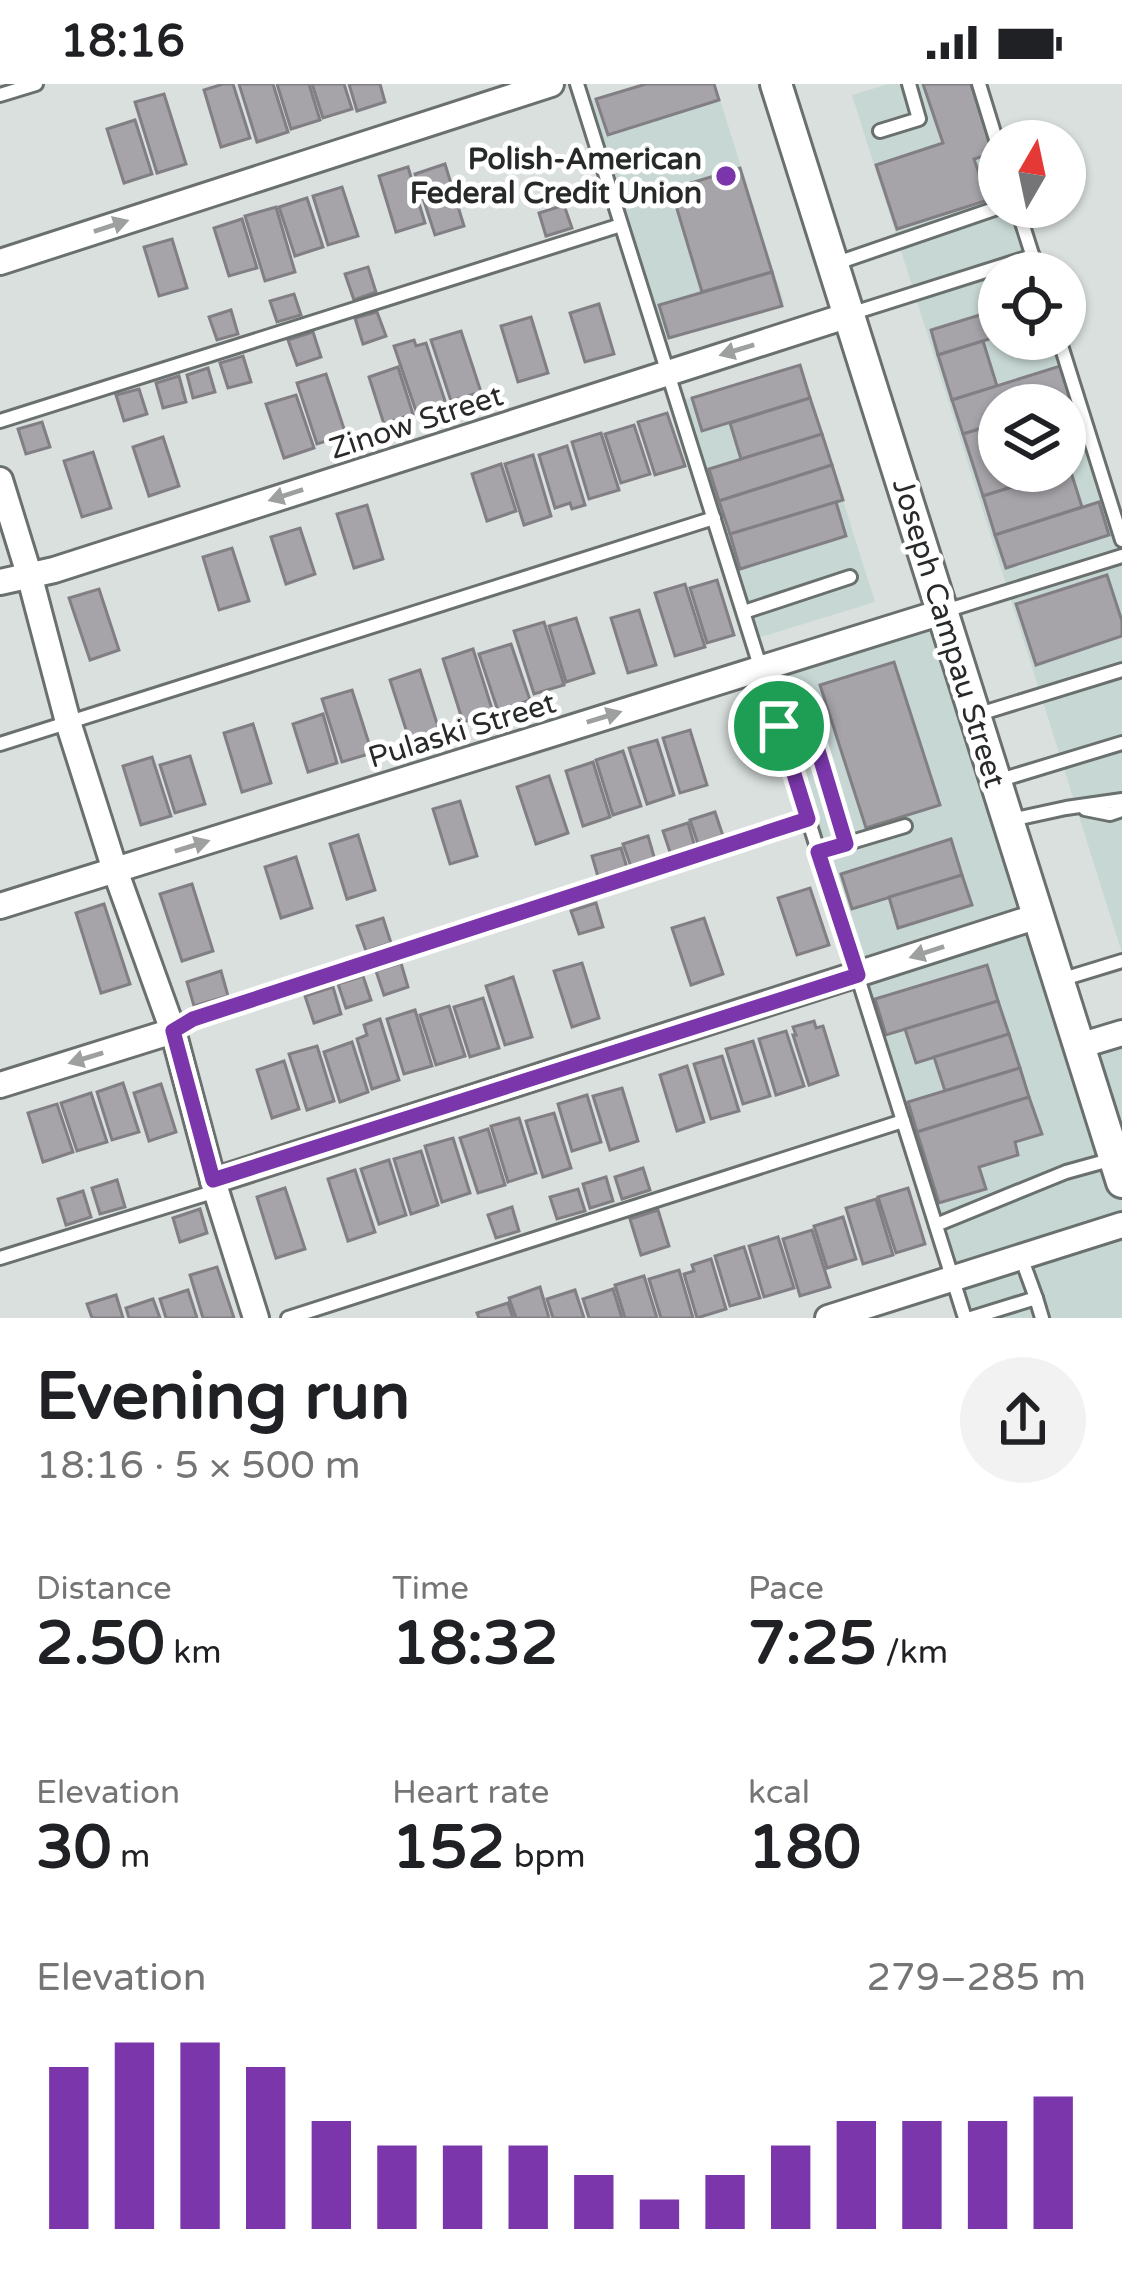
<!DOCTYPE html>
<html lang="en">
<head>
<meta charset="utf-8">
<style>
  :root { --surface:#fff; --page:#f2f2f2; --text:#202124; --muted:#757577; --accent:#7a36aa }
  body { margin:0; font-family:"Varela Round",sans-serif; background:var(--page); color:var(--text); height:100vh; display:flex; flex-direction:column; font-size:45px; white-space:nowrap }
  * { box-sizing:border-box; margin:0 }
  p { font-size:39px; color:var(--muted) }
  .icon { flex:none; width:66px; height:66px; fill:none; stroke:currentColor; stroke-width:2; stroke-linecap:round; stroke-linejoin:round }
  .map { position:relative; height:1234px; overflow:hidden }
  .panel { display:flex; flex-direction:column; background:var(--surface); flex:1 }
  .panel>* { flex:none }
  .needle { width:78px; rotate:9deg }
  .controls { position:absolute; left:978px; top:36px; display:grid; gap:24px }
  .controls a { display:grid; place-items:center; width:108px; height:108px; border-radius:50%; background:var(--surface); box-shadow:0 3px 9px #0004; font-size:60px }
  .pin { position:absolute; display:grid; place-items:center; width:102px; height:102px; color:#fff; margin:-51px; border:6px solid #fff; border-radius:50%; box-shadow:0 3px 12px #0007 }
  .round { display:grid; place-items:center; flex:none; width:126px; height:126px; border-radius:63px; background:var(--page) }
  .summary { display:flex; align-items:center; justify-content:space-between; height:204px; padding:0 36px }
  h1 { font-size:66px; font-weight:700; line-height:90px }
  .figures { display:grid; grid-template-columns:repeat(3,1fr); gap:18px; height:204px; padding:12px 36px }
  .figures div { display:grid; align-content:center }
  .figures b { font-size:60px; font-weight:700 }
  .figures small { font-size:33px; font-weight:400 }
  .figures p { font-size:33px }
  .chart { height:336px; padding:24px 36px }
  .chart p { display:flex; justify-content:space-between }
  .chart svg { width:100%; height:216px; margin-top:12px; stroke:var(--accent); stroke-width:6 }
  .status { display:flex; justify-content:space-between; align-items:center; height:84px; padding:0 60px; background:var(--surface); direction:ltr }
  .status svg { height:33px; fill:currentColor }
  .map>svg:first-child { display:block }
</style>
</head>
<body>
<div class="status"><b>18:16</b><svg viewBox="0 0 49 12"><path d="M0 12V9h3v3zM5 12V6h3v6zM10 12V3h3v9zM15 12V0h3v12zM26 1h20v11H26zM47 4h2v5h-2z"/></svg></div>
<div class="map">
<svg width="1122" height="1234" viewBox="0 0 1122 1234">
  <rect width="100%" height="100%" fill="#d9e0de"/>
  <g fill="#c7d8d4" fill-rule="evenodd">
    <polygon points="644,0 715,0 784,219 665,256 590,17"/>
    <path d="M888,0H971L999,88V123H1010L1031,189H999V255H1051L1122,480V869L852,11ZM999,321H1065V387H999Z"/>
    <polygon points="800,280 875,518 758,554 684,316"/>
    <polygon points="942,528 1079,962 1122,949 1122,1234 966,1234 762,584"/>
  </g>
  <g fill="#a6a3a9" stroke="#827f84" stroke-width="3">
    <polygon points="223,0 233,0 250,54 221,63 204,6"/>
    <polygon points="239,0 273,0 288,48 257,58"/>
    <polygon points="277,0 309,0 320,36 291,45"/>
    <polygon points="312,0 344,0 352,25 323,34"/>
    <polygon points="349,0 380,0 385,18 357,27"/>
    <polygon points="646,0 714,0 719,16 608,51 596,15"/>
    <polygon points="923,0 971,0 993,69 974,75 988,116 897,145 876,81 943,59"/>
    <polygon points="164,10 186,80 157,89 135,18"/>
    <polygon points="135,36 152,90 124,99 107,45"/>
    <polygon points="445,80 464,142 435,151 415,90"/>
    <polygon points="408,83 425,139 396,148 379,92"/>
    <polygon points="740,84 772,188 702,208 671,105"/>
    <polygon points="342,103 358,152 328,161 313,112"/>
    <polygon points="307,114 323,163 295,172 279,123"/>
    <polygon points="564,121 572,144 546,152 539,129"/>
    <polygon points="276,123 295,188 265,197 245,132"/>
    <polygon points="242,135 257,184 229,192 214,144"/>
    <polygon points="172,155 187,204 159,212 144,163"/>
    <polygon points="368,183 376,208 354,216 345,190"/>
    <polygon points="772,188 782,222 669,254 659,221"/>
    <polygon points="294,210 301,231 277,238 270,217"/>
    <polygon points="599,220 614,270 585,278 570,229"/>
    <polygon points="999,225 999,252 938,271 931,246"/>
    <polygon points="231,226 238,250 217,256 209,233"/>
    <polygon points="377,228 386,252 363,260 355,234"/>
    <polygon points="531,233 548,289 518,298 501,242"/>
    <polygon points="461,247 481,308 451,317 431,256"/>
    <polygon points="313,248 321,273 297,281 288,256"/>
    <polygon points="414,256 416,262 426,259 446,320 417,330 394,262"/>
    <polygon points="983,257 997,302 952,316 938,271"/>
    <polygon points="243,272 251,298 228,304 220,279"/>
    <polygon points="800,281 810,314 702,347 692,314"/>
    <polygon points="1060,282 1072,316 1058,321 999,321 999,339 963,350 952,316"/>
    <polygon points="398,283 413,330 384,340 369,293"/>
    <polygon points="208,284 215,308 193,314 187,291"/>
    <polygon points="326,290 346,351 317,360 297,299"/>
    <polygon points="179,292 186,318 163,324 156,299"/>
    <polygon points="139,305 147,330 124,337 116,311"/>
    <polygon points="296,311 314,364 284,374 266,320"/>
    <polygon points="810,314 822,350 741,375 730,339"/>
    <polygon points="667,329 685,382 655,391 638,338"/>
    <polygon points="42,338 50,363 26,370 18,345"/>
    <polygon points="999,339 999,387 1063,387 983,412 963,350"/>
    <polygon points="634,341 650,390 621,399 605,350"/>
    <polygon points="601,349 619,406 589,415 572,358"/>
    <polygon points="822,350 832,381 719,417 709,385"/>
    <polygon points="163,353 179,402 149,412 133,363"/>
    <polygon points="567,362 585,421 572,425 570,419 555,424 539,371"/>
    <polygon points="93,368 111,424 82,433 64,377"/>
    <polygon points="533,371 551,432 524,441 505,380"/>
    <polygon points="501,380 516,427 487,437 472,390"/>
    <polygon points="832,381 843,416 730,450 719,417"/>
    <polygon points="1070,385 1082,423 995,451 983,412"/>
    <polygon points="836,418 846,452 740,485 730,450"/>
    <polygon points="1099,418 1109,451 1006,484 995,451"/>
    <polygon points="367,421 383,475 354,484 337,430"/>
    <polygon points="300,444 315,490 286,500 271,453"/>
    <polygon points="232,464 249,517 219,526 203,473"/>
    <polygon points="1107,491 1122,537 1122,552 1036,581 1016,520"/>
    <polygon points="717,496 734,551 707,559 690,504"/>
    <polygon points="685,500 705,563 675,572 655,509"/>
    <polygon points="99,505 119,566 90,576 69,514"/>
    <polygon points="639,526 656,581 628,589 611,534"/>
    <polygon points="576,534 594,589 566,598 549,542"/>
    <polygon points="544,538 564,601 534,610 514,547"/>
    <polygon points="511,560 530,616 498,627 479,570"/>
    <polygon points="473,565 493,628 463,638 443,575"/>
    <polygon points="894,578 940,721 866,744 820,601"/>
    <polygon points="420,586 440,649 410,658 390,596"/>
    <polygon points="352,606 372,669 342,678 322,615"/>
    <polygon points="323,630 337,679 308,688 293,640"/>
    <polygon points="253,640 271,699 242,708 224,649"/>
    <polygon points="690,646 707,701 680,709 663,654"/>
    <polygon points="657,656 674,711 647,720 629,664"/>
    <polygon points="623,667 641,722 613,731 596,676"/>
    <polygon points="190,672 205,720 175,729 160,681"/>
    <polygon points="152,673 171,732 141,741 123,682"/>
    <polygon points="593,678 610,733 583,742 566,687"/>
    <polygon points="549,692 568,749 536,760 517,703"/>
    <polygon points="460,717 477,772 450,780 433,725"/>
    <polygon points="715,728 723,752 698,760 690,736"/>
    <polygon points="688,739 695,763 671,771 663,747"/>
    <polygon points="358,751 375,806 347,815 330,760"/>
    <polygon points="648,752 655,776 631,783 623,760"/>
    <polygon points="951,755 962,791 852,825 841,790"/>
    <polygon points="621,764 628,787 599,796 592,772"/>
    <polygon points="296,773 312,824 281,834 265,783"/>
    <polygon points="962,791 972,821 898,844 889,813"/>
    <polygon points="192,800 213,867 182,877 160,810"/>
    <polygon points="810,804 829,861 797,871 778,814"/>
    <polygon points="596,819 603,843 579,850 571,827"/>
    <polygon points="104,820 130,900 101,909 76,829"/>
    <polygon points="383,834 391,859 366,867 357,842"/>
    <polygon points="704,834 723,890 691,901 672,844"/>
    <polygon points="401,879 408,903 384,911 376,887"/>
    <polygon points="582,879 599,934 572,943 554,887"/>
    <polygon points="987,881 998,917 886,951 875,915"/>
    <polygon points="221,887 228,912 194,922 187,898"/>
    <polygon points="363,892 371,916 346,924 338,900"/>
    <polygon points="513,893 532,953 505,961 486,902"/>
    <polygon points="333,903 341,930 314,939 305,912"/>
    <polygon points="483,914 499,964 470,973 454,923"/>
    <polygon points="998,917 1009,950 916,979 905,945"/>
    <polygon points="449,922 465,972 436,981 420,931"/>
    <polygon points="415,926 432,982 404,990 387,935"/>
    <polygon points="380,935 399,996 372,1005 357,955 367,951 364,941"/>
    <polygon points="814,937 816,944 823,942 838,991 809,1001 793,951 796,951 793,943"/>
    <polygon points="786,947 804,1002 776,1011 759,955"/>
    <polygon points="1009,950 1020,984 945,1007 934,973"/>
    <polygon points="753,957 770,1012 743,1020 726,965"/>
    <polygon points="352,958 368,1008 340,1018 324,968"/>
    <polygon points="317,962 334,1017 307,1026 289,970"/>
    <polygon points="722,972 739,1027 711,1035 694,980"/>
    <polygon points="284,977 299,1025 272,1034 257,986"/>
    <polygon points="687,982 704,1038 677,1047 660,991"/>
    <polygon points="1020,984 1029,1013 917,1048 908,1018"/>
    <polygon points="123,999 139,1048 112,1056 97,1008"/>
    <polygon points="161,1000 176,1048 149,1057 134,1009"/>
    <polygon points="622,1004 638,1057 610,1066 593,1012"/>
    <polygon points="91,1009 107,1058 77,1067 61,1019"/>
    <polygon points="587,1011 601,1058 572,1067 558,1020"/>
    <polygon points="1029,1013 1042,1050 1015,1058 1018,1071 979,1083 986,1105 939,1119 917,1048"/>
    <polygon points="57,1020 73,1068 43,1078 28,1029"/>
    <polygon points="554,1029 571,1084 543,1093 526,1037"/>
    <polygon points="519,1034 536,1089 508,1098 491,1042"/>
    <polygon points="488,1045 505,1101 478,1109 460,1054"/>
    <polygon points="453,1054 470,1109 442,1118 425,1062"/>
    <polygon points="421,1067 438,1121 411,1130 394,1075"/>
    <polygon points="389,1076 406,1131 379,1140 361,1085"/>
    <polygon points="643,1084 650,1106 622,1115 615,1093"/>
    <polygon points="355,1086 375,1148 348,1157 328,1095"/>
    <polygon points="606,1093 613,1117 590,1124 583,1100"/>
    <polygon points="117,1096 125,1123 100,1130 92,1104"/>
    <polygon points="285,1104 305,1165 276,1174 257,1113"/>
    <polygon points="908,1104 925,1160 896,1169 878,1113"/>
    <polygon points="578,1105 585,1127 557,1135 550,1113"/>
    <polygon points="83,1107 91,1133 66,1141 58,1115"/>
    <polygon points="876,1115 893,1171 863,1180 846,1124"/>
    <polygon points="512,1123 519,1147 496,1154 488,1131"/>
    <polygon points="200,1125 207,1149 180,1158 173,1134"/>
    <polygon points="658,1126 669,1162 641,1171 630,1135"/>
    <polygon points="843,1133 856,1175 827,1184 814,1142"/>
    <polygon points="812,1146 830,1203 800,1212 783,1155"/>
    <polygon points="778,1153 794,1204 764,1213 749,1162"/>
    <polygon points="744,1163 760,1214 730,1222 715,1172"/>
    <polygon points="711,1175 726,1225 697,1234 684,1190 694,1187 692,1181"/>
    <polygon points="217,1183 234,1234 203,1234 190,1191"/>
    <polygon points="679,1186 693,1234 661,1234 649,1195"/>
    <polygon points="644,1192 657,1234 625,1234 615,1201"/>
    <polygon points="540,1203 549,1234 516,1234 509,1214"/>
    <polygon points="613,1205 622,1234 589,1234 583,1215"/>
    <polygon points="188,1206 197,1234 166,1234 160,1215"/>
    <polygon points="575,1206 584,1234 553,1234 547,1215"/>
    <polygon points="116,1211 123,1234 92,1234 87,1220"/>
    <polygon points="153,1215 160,1234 129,1234 126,1224"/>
    <polygon points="508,1219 513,1234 479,1234 477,1229"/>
  </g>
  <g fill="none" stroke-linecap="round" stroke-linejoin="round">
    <g stroke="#69706e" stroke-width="18">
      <g id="service">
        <polyline points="577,0 965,1234"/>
        <polyline points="979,0 999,65"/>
        <polyline points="0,11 36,0"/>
        <polyline points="880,47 919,35 909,0"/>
        <polyline points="1017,123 1038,189"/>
        <polyline points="834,180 1000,123"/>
        <polyline points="850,230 1033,172"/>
        <polyline points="1059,255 1122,456"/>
        <polyline points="0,337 621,141"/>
        <polyline points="945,527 1122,472"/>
        <polyline points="744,528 850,493"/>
        <polyline points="976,631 1122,586"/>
        <polyline points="779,642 808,633 846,760"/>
        <polyline points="0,660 714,434"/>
        <polyline points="997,697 1122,659"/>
        <polyline points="1085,725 1110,730 1122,726"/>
        <polyline points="1011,736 1066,724 1122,716"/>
        <polyline points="818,768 905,742"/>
        <polyline points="1060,896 1122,877"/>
        <polyline points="173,947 193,935 808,735"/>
        <polyline points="936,1141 1066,1088 1113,1075"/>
        <polyline points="1021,1173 1036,1214"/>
        <polyline points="0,1174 216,1107"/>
        <polyline points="288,1234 903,1037"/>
        <polyline points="971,1234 1036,1214 1042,1234"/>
      </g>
    </g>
    <g stroke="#69706e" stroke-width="30">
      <g id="minor">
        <polyline points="0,178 551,0"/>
        <polyline points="0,396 29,490 68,638 115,786 173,947 213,1097 256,1234"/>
        <polyline points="0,498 54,486 849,231"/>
        <polyline points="0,822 942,528"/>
        <polyline points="1079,962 1122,949"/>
        <polyline points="0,1001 173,947"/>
        <polyline points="213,1097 1038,832"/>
        <polyline points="828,1234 1122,1141"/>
      </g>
    </g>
    <g stroke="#69706e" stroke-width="36">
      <polyline id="tertiary" points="776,0 1122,1098"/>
    </g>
    <use href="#service" stroke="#fff" stroke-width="12"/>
    <use href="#minor" stroke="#fff" stroke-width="24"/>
    <use href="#tertiary" stroke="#fff" stroke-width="30"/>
  </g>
  <defs><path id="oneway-solid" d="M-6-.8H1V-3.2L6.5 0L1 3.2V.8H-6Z" transform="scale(3)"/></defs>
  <g fill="#9e9f9f">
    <use href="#oneway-solid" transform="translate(111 142) rotate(-18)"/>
    <use href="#oneway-solid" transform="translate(737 266) rotate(163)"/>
    <use href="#oneway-solid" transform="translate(286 411) rotate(162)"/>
    <use href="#oneway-solid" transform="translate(604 633) rotate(-17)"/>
    <use href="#oneway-solid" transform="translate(192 762) rotate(-17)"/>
    <use href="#oneway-solid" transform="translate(927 868) rotate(162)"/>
    <use href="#oneway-solid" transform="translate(86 974) rotate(163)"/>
  </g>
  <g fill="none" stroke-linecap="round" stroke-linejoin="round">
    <g stroke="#fff" stroke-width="24">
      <polygon id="route" points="808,633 846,760 818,768 858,891 213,1096 173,947 193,935 808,735 779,642"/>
    </g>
    <use href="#route" stroke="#7a36aa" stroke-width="15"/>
  </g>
  <circle fill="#7a36aa" stroke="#fff" stroke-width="4.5" cx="726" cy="92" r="12"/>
  <g text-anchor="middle" stroke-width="10" stroke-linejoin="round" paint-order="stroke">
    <g font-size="30" font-weight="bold" fill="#282a2a" stroke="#fff" text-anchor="end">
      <text x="702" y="85">Polish-American<tspan x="702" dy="34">Federal Credit Union</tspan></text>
    </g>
    <g font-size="30" fill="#282a2a" stroke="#fff">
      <text transform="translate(416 338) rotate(-18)" y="10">Zinow Street</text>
      <text transform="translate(949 549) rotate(73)" y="10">Joseph Campau Street</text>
      <text transform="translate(462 646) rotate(-17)" y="10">Pulaski Street</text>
    </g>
  </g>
</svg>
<div class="controls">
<a><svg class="needle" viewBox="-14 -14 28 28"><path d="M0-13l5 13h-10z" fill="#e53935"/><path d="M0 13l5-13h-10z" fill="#757577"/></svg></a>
<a><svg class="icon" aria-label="locate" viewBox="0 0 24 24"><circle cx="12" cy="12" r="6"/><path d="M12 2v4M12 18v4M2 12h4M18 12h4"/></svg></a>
<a><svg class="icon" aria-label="layers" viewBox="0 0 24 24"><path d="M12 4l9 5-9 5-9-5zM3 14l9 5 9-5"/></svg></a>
</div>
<div class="pin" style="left:779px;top:642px;background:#1e9e55"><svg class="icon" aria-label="arrive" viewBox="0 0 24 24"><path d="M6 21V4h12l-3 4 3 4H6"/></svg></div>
</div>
<section class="panel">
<div class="summary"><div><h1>Evening run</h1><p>18:16 · 5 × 500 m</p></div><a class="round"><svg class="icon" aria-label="share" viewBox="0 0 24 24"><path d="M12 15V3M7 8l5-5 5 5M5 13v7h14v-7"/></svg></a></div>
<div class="figures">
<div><p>Distance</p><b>2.50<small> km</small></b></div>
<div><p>Time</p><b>18:32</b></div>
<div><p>Pace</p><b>7:25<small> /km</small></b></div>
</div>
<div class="figures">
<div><p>Elevation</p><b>30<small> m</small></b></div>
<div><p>Heart rate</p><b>152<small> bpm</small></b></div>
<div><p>kcal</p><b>180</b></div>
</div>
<div class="chart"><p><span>Elevation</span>279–285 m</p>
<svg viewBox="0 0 160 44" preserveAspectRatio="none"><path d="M5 44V11M15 44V6M25 44V6M35 44V11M45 44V22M55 44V27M65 44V27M75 44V27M85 44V33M95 44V38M105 44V33M115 44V27M125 44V22M135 44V22M145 44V22M155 44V17"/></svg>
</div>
</section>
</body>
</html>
